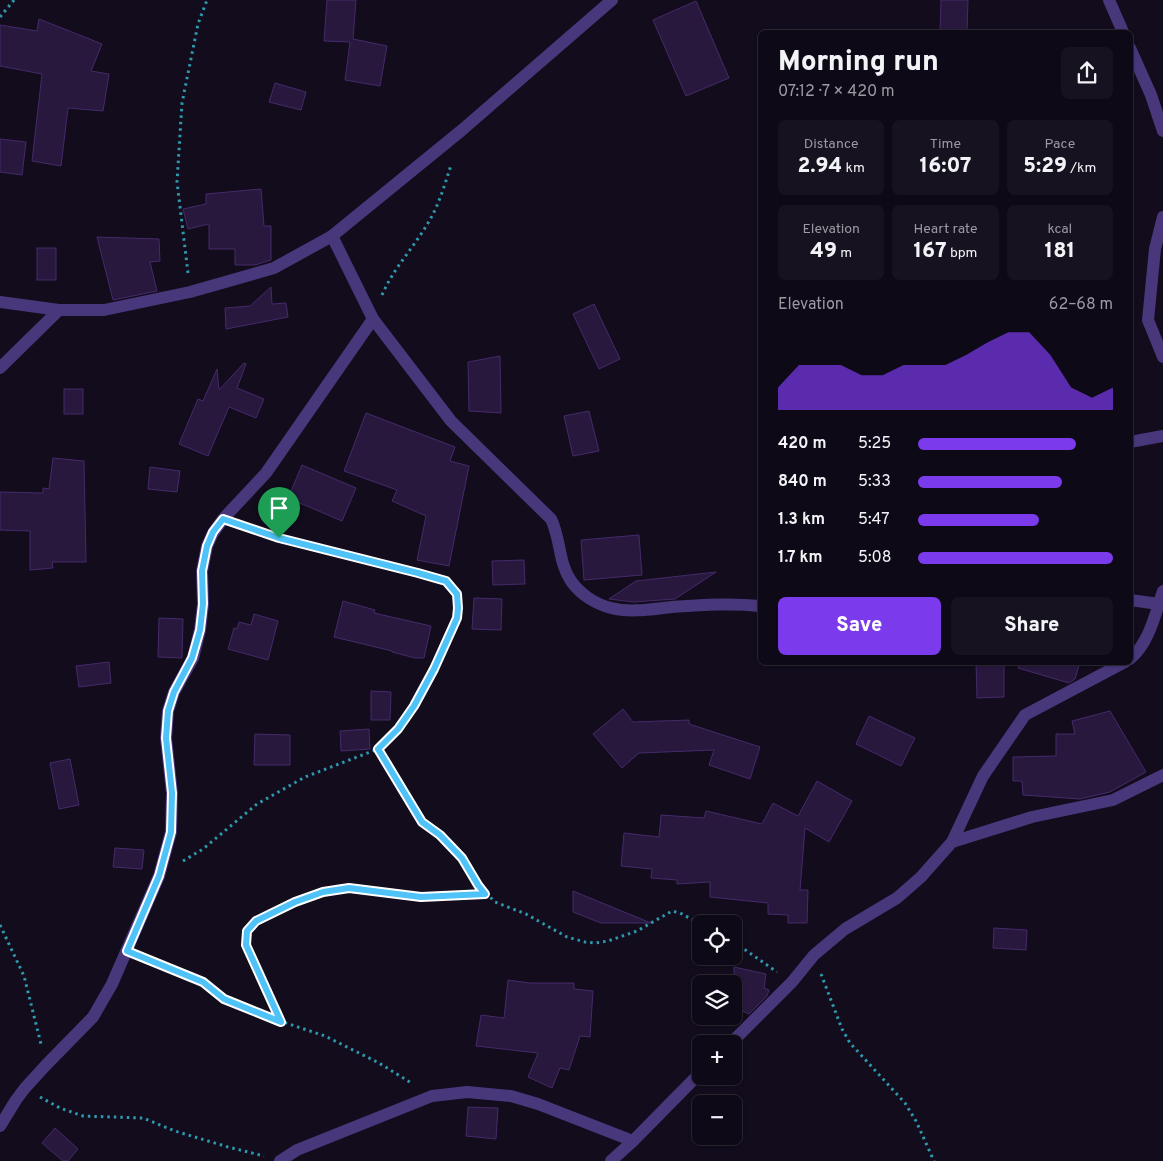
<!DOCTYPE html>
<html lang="en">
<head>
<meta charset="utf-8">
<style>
  :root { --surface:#0e0916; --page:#17121f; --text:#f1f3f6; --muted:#9b9aa1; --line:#2e2a35; --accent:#7c3aed }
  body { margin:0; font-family:Overpass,sans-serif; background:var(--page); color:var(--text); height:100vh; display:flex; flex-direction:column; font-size:19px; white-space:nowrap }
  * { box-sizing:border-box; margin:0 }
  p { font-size:16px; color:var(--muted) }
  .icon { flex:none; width:28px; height:28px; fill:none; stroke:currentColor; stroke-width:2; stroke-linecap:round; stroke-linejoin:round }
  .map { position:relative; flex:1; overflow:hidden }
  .side { position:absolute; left:758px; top:30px; width:375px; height:635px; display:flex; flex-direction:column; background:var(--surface); border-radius:8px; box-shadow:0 1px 4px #0004,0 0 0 1px var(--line) }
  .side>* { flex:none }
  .tools { position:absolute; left:692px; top:915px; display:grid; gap:10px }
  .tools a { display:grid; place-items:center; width:50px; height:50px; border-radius:8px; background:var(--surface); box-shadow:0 1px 4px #0004,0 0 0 1px var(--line); font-size:25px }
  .pin { position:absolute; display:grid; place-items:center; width:42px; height:42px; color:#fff; margin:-51px -21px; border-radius:50% 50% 50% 0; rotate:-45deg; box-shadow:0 0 5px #0007 }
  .pin .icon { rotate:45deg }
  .round { display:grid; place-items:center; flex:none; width:52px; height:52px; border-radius:8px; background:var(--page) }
  .summary { display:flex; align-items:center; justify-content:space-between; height:85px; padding:0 20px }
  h1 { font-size:28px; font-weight:800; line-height:38px }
  .stats { display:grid; grid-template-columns:repeat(3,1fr); gap:8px; height:85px; padding:5px 20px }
  .stats div { display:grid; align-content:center; border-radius:8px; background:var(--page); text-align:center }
  .stats b { font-size:21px; font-weight:800 }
  .stats small { font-size:14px; font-weight:400 }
  .stats p { font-size:14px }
  .chart { height:140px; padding:10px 20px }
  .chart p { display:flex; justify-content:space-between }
  .chart svg { width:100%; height:90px; margin-top:5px; fill:var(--accent); opacity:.7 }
  .primary-button { display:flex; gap:10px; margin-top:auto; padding:10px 20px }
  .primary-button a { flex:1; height:58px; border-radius:8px; background:var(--accent); color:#fff; font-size:20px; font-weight:800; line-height:58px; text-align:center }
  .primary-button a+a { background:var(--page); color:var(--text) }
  ul { padding:0 20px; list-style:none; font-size:16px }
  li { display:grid; grid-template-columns:80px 60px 1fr; align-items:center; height:38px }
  li i { height:12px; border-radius:6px; background:var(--accent) }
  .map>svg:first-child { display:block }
</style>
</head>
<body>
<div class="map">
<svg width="1163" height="1161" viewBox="0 0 1163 1161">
  <rect width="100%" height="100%" fill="#120c1d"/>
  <g fill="#28183e" stroke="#452a6a">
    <polygon points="327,0 356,0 353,39 387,46 380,86 345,80 350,42 324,41"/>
    <polygon points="941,0 968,0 967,32 940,32"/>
    <polygon points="696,1 729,78 686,96 653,20"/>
    <polygon points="39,19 102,44 91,71 109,74 103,111 68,108 61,166 32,161 42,74 0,66 0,25 37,31"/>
    <polygon points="275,83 306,92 301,110 269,102"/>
    <polygon points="0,139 26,142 22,175 0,172"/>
    <polygon points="261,189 264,226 271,226 271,260 255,265 235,265 235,249 209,249 209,224 188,229 183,209 206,204 206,194"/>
    <polygon points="97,237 159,239 160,261 150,262 157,291 113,300"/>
    <rect x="37" y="248" width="19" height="32"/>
    <polygon points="271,287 272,304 286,303 288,317 226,329 225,308 250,306"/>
    <polygon points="594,304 620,359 599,369 573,314"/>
    <polygon points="500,356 501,413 469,411 468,362"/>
    <polygon points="244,363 246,364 237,388 264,399 256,418 229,407 208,456 179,444 198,399 203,401 217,369 219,390"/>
    <rect x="64" y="389" width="19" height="25"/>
    <polygon points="589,411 599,451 573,456 564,416"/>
    <polygon points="366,413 455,447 450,461 469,466 449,566 417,560 426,516 392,501 397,490 344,471"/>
    <polygon points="53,458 84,461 86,562 52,562 53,568 30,570 30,531 0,530 0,492 43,493 43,488 49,489"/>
    <polygon points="302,465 356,488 342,521 288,498"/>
    <polygon points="150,467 180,471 177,492 148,489"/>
    <polygon points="639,535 642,575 584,580 581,540"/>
    <polygon points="524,560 525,584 493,585 492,561"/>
    <polygon points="716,572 675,599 634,602 609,599 636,581"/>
    <polygon points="474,598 502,599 501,630 472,629"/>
    <polygon points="343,601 375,610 374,613 431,626 424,658 415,658 392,652 392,651 334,637"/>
    <polygon points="254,614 278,621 268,660 228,649 234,628 237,629 239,622 251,625"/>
    <polygon points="159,618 183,619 182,658 158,657"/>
    <polygon points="109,662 111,683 79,687 76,666"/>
    <polygon points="976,662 1004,662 1004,697 977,698"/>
    <polygon points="1019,662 1080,662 1075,679 1069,683 1018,668"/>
    <polygon points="371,691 391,692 390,720 371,720"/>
    <polygon points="623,709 633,722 689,720 689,724 760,747 750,779 709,765 714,750 639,753 622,768 593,734"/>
    <polygon points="1110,711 1146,772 1110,792 1080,799 1023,795 1022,781 1013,781 1013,757 1056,756 1056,734 1075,734 1072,721"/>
    <polygon points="869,716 915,738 901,766 856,744"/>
    <polygon points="369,729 370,749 341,751 340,731"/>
    <polygon points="255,734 290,735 290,765 254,765"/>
    <polygon points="70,759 79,805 59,809 50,763"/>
    <polygon points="817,781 852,801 829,842 805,828 800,890 808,890 807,923 788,923 788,915 768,914 768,903 710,897 710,882 677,884 677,880 651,878 652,869 621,866 624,833 659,837 661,815 704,818 706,811 762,824 773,803 798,816"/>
    <polygon points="115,848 144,850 142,869 113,867"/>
    <polygon points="573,891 651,923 601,923 573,912"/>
    <polygon points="994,928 1027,930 1026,950 993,948"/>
    <polygon points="734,967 766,974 764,988 769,990 767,996 749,1014 734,1007"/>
    <polygon points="508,980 530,983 574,983 574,989 593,991 590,1037 580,1036 569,1070 560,1068 552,1088 528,1077 538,1053 476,1046 481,1015 504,1018"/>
    <polygon points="468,1107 498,1108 496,1139 466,1136"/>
    <polygon points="55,1128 78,1149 68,1161 63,1161 42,1143"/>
  </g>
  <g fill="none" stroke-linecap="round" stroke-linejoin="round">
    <g stroke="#2e99ad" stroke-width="3" stroke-dasharray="2.5 4" stroke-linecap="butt">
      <polyline points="0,17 14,0"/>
      <polyline points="188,273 177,182 182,103 198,24 207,0"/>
      <path d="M382,295C393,269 414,247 428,223C439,205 445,184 451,165"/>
      <polyline points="378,749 422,822 440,835 462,857 478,885 495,902 526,914 567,937 585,942 595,943 608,941 637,931 672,911 680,913 701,924"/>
      <polyline points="183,861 203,849 257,804 305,777 378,749 398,729 414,705 434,669 457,618 458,608 457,594 446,581 418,573 279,538 242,525"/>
      <polyline points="0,925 24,976 41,1044"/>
      <polyline points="734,942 777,972"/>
      <polyline points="144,958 203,982 223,999 274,1019 325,1036 379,1063 413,1084"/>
      <polyline points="821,974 842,1029 850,1043 905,1103 916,1121 934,1161"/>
      <path d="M281,1022L246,945C245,940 245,935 247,930C258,912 326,890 348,888C371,886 396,895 420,897C441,898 463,895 484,894"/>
      <polyline points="40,1097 60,1108 83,1116 143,1118 175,1131 228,1147 264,1156"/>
    </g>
    <g stroke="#49377c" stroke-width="12">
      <polyline points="1109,0 1123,32"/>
      <polyline points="1130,48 1151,95 1163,131"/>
      <polyline points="1163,217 1155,249 1148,320 1163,357"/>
      <path d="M332,236L373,319L451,421L551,519C561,539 558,562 571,581C580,594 595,604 611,608C631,613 652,609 672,607C702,605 730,603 760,606"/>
      <polyline points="0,302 59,310 104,310 190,292 274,268 332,236 462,130 612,0"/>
      <polyline points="0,368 59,310"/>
      <polyline points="1130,442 1163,436"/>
      <polyline points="1130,600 1159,604"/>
      <path d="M1130,659C1149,643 1155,615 1163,591"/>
      <polyline points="952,842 1032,817 1113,800 1163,775"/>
      <polyline points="730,1044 792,982 814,955 845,929 897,898 921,877 952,842 983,776 1025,715 1125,662"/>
      <polyline points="0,1126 16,1100 25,1088 46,1065 93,1017 112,984 159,876 171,832 172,793 166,738 168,711 174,692 193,658 200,630 203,604 202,571 207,546 213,533 223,519 266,473 373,319"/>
      <polyline points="280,1161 297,1150 432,1096 467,1092 511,1096 538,1104 633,1141"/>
      <polyline points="611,1161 633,1141 701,1072"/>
    </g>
  </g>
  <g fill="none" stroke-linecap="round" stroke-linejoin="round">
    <g stroke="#fff" stroke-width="10">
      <polygon id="route" points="223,519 279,538 418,573 446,581 457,594 458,608 457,618 434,669 414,706 398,729 378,749 422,822 440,835 462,858 478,885 485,894 421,897 349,888 323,892 295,902 256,921 247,931 246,945 281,1022 224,999 203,982 127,951 159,876 171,832 172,793 166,738 168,711 174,692 192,658 200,630 203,604 202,571 207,546 213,532"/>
    </g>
    <use href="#route" stroke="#4fc3f7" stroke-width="6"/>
  </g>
</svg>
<div class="tools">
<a><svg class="icon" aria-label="locate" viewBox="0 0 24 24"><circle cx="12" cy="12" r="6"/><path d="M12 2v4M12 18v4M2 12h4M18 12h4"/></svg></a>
<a><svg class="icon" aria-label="layers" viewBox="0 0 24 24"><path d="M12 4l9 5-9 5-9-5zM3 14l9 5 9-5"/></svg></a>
<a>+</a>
<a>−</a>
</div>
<div class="pin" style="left:279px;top:538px;background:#1e9e55"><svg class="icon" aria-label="arrive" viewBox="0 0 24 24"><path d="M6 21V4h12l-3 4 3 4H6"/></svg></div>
<section class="side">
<div class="summary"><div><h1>Morning run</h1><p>07:12 · 7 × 420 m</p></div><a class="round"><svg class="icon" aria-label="share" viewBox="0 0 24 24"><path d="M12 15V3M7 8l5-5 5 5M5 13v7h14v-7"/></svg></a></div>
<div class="stats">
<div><p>Distance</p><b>2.94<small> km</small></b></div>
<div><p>Time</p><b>16:07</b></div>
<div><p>Pace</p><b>5:29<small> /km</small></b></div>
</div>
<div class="stats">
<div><p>Elevation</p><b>49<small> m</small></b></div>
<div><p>Heart rate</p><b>167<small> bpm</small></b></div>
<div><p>kcal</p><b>181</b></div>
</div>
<div class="chart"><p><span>Elevation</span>62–68 m</p>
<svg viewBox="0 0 160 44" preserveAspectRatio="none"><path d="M0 44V33L10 22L20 22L30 22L40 27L50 27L60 22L70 22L80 22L90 17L100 11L110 6L120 6L130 17L140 33L150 38L160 33V44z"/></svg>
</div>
<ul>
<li><b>420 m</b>5:25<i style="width:81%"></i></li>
<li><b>840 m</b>5:33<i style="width:74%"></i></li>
<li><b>1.3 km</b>5:47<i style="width:62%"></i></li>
<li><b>1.7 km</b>5:08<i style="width:100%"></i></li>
</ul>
<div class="primary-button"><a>Save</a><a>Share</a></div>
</section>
</div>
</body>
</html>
